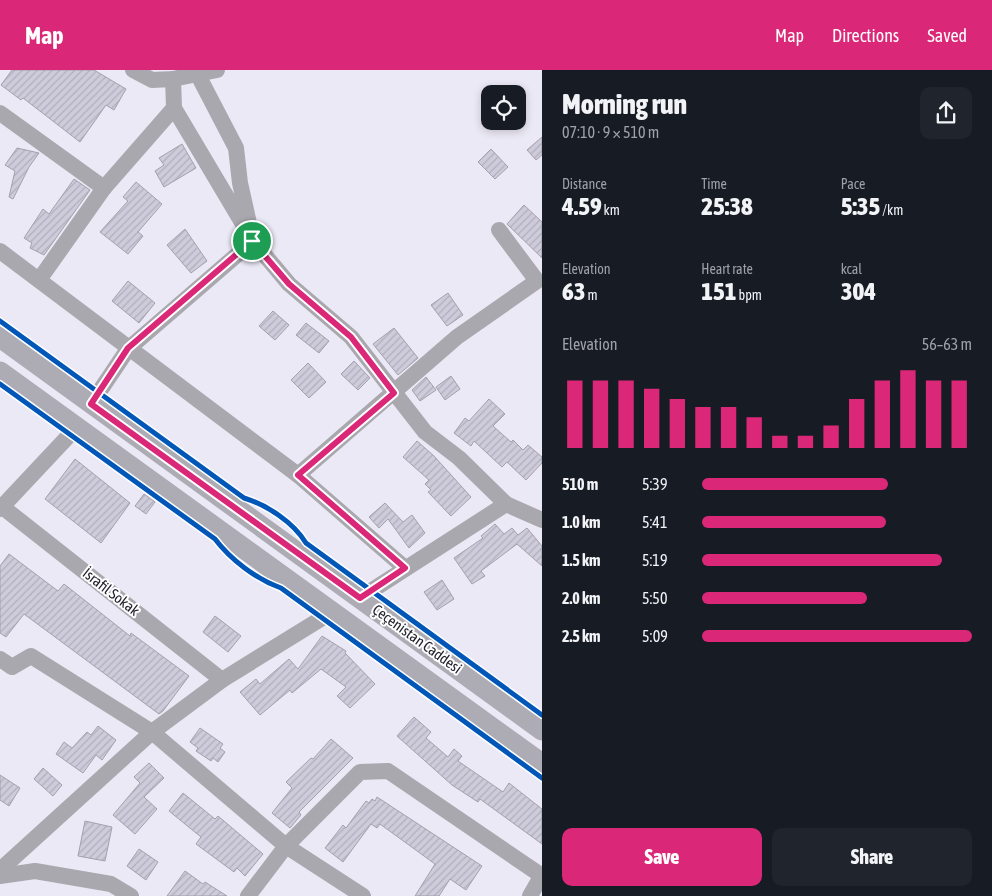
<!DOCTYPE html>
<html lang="en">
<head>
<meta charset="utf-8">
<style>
  :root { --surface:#171b24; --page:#20242c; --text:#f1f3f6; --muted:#9ea1a6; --accent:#db2777 }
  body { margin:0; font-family:"Asap Condensed",sans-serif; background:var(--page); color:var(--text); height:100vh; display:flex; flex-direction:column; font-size:19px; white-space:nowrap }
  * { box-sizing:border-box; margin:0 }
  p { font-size:16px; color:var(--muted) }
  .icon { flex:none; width:28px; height:28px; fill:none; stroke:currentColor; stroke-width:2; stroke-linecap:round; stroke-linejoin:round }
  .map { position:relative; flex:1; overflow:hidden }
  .sheet { display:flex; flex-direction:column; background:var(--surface); width:450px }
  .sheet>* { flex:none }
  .tools { position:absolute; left:481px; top:15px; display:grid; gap:10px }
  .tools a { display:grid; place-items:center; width:45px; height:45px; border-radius:10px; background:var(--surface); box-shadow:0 2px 8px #0003; font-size:25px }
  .pin { position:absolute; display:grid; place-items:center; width:42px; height:42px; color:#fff; margin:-21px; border:2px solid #fff; border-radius:50%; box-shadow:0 1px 5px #0007 }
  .round { display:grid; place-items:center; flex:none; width:52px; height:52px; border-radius:10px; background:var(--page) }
  .head { display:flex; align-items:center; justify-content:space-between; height:85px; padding:0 20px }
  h1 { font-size:28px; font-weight:800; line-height:38px }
  .stats { display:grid; grid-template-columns:repeat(3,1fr); gap:8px; height:85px; padding:5px 20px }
  .stats div { display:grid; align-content:center }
  .stats b { font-size:25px; font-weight:800 }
  .stats small { font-size:14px; font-weight:400 }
  .stats p { font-size:14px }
  .chart { height:140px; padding:10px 20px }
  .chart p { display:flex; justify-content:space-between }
  .chart svg { width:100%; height:90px; margin-top:5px; stroke:var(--accent); stroke-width:6 }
  .action { display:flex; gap:10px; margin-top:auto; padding:10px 20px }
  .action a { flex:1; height:58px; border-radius:10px; background:var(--accent); color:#fff; font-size:20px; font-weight:800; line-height:58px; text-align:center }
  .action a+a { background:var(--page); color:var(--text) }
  ul { padding:0 20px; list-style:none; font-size:16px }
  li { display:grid; grid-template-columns:80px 60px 1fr; align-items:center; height:38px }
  li i { height:12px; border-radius:6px; background:var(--accent) }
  header { display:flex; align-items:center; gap:30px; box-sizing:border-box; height:70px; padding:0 25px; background:var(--accent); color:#fff }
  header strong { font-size:24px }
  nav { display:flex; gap:28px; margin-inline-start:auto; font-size:18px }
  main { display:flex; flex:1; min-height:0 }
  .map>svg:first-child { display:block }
</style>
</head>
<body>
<header>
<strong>Map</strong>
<nav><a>Map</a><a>Directions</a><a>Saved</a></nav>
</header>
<main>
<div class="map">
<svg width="542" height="826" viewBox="0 0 542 826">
  <defs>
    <pattern id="building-hatch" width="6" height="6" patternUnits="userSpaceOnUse" patternTransform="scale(1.25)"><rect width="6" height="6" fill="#cecbdb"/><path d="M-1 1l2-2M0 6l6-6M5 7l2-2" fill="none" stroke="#b1aebc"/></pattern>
  </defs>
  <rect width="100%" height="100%" fill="#ece9f6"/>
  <g fill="url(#building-hatch)" stroke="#a3a1ab">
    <polygon points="12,0 94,0 126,19 114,40 106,35 80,72 23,28 21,30 1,15"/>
    <polygon points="542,67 542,85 536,90 527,80"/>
    <polygon points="182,74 196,98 164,117 155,101 164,95 159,88"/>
    <polygon points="17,78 39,83 29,97 13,129 9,127 15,101 5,95"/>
    <polygon points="491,79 508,97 495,109 478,92"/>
    <polygon points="74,109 90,120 44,185 30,178 32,173 24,168 43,139 49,144"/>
    <polygon points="136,112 162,134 138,162 143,166 128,184 100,162 128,131 123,127"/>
    <polygon points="524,135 542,152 542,188 507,154"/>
    <polygon points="185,159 207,191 191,203 167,175"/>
    <polygon points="128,211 155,233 139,253 112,231"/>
    <polygon points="448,223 463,245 447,256 431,235"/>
    <polygon points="273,241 289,255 275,270 259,256"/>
    <polygon points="306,253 329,271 319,283 296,265"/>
    <polygon points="394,258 418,288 398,305 373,274"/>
    <polygon points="354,291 370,308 358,320 341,304"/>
    <polygon points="308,293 326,312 309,328 291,310"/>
    <polygon points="451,306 460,319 445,330 436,317"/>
    <polygon points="426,307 436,320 420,331 412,320"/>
    <polygon points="489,329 505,344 493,356 511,372 513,370 523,380 528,375 542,387 542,393 526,410 507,392 502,397 474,371 471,376 454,363 465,348 469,351"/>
    <polygon points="417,371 434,386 471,427 451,446 428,422 431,420 425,414 429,410 403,387"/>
    <polygon points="75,389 130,433 101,473 45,429"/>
    <polygon points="144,424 155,432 146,444 135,436"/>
    <polygon points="385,433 403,452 412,445 425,463 409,478 388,449 379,458 369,447"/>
    <polygon points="495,454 504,464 512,458 518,465 527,458 542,476 542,496 517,474 481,501 485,506 472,514 454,488 483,468 481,466"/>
    <polygon points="9,484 58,521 64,514 130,566 131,563 189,606 163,641 159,644 24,544 6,567 0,563 0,496"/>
    <polygon points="442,510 454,529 437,540 424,522"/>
    <polygon points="215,546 241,566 228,582 203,562"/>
    <polygon points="322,566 346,581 345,583 375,614 350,638 337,626 346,617 321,599 292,623 290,620 260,645 240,622 256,609 260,614 289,589 298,599"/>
    <polygon points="414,647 431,662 426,668 448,687 454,679 462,686 458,691 503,722 509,713 542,739 542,774 480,729 478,732 452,715 397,666"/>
    <polygon points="98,656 116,670 102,690 96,685 83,703 56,684 64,672 72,678 87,662 91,665"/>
    <polygon points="200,658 223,674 220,678 225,682 218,692 213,688 211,691 196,681 198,678 190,672"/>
    <polygon points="331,669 353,688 299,742 301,745 290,758 272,743 292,718 286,712 311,688 313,689"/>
    <polygon points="149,693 164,708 144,727 157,739 135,764 113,745 140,713 134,707"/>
    <polygon points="43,698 62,715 53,726 34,709"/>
    <polygon points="0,705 20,718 9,736 0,730"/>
    <polygon points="183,723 215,749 218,746 263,784 245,806 237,798 234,802 196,774 201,767 169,741"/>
    <polygon points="377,727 482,796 466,820 450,809 439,826 415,826 435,794 380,754 377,758 371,754 343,792 325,778 343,755 346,758 366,731 369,733 372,729 375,731"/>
    <polygon points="85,751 112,757 105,791 78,786"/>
    <polygon points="139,779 158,792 146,810 127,796"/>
    <polygon points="185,801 203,814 205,812 227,826 167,826"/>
  </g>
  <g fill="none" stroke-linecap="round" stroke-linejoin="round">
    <g stroke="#aaa8af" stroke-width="16">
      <polyline points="133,0 152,10 173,9 217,0"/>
      <polyline points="173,9 174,38 253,171 240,113 236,78 198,5"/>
      <polyline points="0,43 104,118"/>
      <polyline points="0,181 298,405 405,498"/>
      <polyline points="39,210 104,118 174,38"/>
      <polyline points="91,334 128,279 253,171 289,214 351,267 425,362 459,388 506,434 542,450"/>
      <polyline points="298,405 457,267 537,211 499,160"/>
      <polyline points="0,435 222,610"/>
      <polyline points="0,439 76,358"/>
      <polyline points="360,528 506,434"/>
      <polyline points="0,589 12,597 31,586 152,662 286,776 363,826"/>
      <polyline points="0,800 152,662 222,610 332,542"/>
      <polyline points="0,806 35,801 111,814 131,826"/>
      <polyline points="248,826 286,776 360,702 388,701 542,806"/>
      <polyline points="530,826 542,805"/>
    </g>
    <g stroke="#adacb5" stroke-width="21">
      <polyline points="0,267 542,660"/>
      <polyline points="0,302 542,694"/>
    </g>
    <g stroke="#fff" stroke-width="8">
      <g id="cycleway">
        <path d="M0,251L244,428C267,435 293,452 306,473L542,645"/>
        <path d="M0,314L215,469C231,490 256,509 281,518L542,708"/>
      </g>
    </g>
    <use href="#cycleway" stroke="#0057b8" stroke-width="5"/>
  </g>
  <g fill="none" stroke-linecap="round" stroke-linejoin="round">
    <g stroke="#fff" stroke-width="10">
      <polygon id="route" points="252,171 289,214 351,267 394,323 298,405 405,498 360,528 91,334 128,278"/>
    </g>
    <use href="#route" stroke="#db2777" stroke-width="6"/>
  </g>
  <g text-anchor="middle" stroke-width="4" stroke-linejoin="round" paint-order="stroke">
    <g font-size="15" fill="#24232d" stroke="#fff">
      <text transform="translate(111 522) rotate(38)" y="5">İsrafil Sokak</text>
      <text transform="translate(417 569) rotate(36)" y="5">Çeçenistan Caddesi</text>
    </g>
  </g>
</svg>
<div class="tools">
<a><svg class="icon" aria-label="locate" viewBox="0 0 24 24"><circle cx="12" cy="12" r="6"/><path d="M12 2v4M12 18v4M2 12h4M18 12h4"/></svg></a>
</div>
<div class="pin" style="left:252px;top:171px;background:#1e9e55"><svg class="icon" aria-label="arrive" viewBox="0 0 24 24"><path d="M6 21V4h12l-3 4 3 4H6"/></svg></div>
</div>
<section class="sheet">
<div class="head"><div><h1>Morning run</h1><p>07:10 · 9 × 510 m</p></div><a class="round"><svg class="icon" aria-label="share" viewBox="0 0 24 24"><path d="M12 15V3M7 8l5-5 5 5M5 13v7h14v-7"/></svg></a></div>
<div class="stats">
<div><p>Distance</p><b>4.59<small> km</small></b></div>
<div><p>Time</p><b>25:38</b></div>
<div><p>Pace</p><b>5:35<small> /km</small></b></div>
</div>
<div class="stats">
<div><p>Elevation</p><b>63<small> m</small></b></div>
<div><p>Heart rate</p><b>151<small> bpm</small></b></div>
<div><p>kcal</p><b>304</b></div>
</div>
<div class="chart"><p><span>Elevation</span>56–63 m</p>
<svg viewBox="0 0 160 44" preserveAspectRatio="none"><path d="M5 44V11M15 44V11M25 44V11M35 44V15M45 44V20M55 44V24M65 44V24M75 44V29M85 44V38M95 44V38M105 44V33M115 44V20M125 44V11M135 44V6M145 44V11M155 44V11"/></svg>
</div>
<ul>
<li><b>510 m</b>5:39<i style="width:69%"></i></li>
<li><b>1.0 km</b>5:41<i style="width:68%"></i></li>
<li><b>1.5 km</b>5:19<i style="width:89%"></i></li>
<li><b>2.0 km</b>5:50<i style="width:61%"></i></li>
<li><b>2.5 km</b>5:09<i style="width:100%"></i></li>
</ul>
<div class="action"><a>Save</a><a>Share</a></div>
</section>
</main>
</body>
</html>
